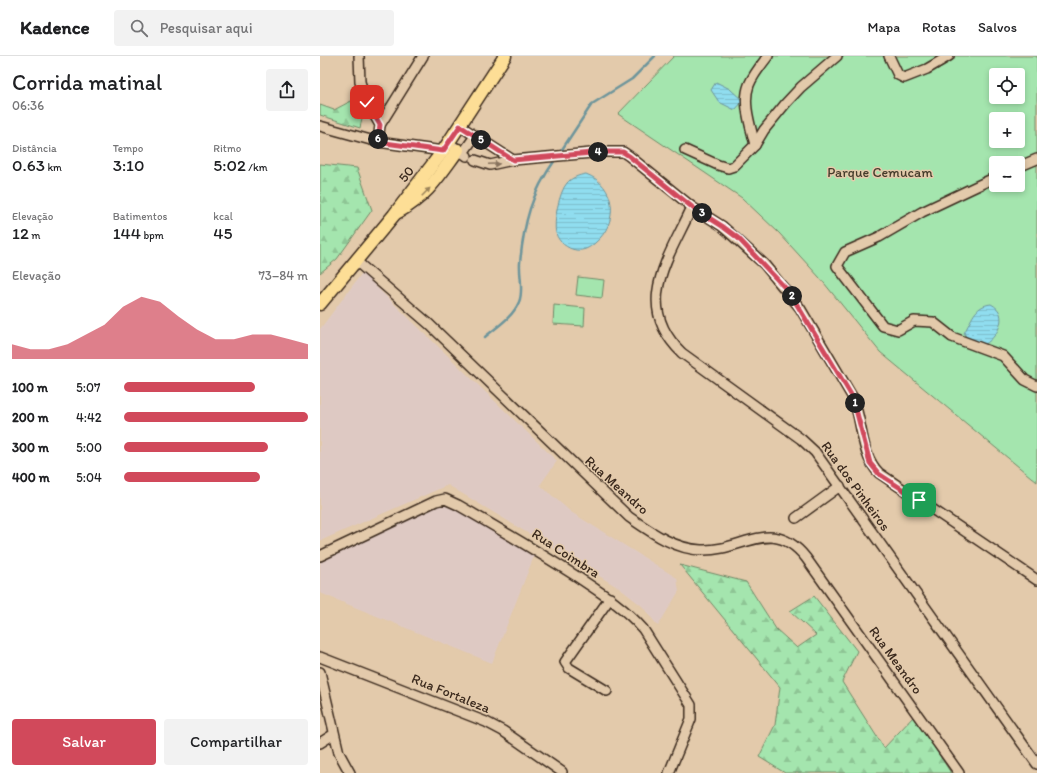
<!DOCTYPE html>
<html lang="pt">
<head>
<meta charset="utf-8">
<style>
  :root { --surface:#fff; --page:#f2f2f2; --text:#202124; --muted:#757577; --line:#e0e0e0; --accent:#d1495b }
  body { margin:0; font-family:Itim,sans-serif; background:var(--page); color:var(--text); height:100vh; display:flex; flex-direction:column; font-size:15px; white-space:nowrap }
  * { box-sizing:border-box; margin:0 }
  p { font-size:13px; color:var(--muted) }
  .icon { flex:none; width:22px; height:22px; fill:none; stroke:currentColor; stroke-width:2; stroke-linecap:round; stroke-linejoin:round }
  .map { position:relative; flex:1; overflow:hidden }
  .sheet { display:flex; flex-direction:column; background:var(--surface); width:320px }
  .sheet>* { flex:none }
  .tools { position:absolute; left:669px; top:12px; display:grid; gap:8px }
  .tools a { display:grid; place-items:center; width:36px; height:36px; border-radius:4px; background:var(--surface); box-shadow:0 2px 6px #0003; font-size:20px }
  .pin { position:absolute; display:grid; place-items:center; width:34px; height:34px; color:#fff; margin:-17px; border-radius:8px; box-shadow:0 2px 6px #0006 }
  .km { position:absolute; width:20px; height:20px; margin:-10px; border-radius:50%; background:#222; color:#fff; font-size:11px; line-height:20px; text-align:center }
  .round { display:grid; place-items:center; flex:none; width:42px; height:42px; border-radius:4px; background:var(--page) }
  .overview { display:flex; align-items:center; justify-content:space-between; height:68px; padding:0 12px }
  h1 { font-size:22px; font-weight:600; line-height:30px }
  .stats { display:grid; grid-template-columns:repeat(3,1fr); gap:6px; height:68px; padding:4px 12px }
  .stats div { display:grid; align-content:center }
  .stats b { font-size:17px; font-weight:600 }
  .stats small { font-size:11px; font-weight:400 }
  .stats p { font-size:11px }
  .chart { height:112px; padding:8px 12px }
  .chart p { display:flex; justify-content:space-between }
  .chart svg { width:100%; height:72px; margin-top:4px; fill:var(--accent); opacity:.7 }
  .primary-button { display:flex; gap:8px; margin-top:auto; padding:8px 12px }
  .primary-button a { flex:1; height:46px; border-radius:4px; background:var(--accent); color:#fff; font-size:16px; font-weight:600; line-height:46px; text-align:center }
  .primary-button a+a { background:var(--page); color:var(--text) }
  ul { padding:0 12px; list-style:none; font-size:13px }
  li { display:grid; grid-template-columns:64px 48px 1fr; align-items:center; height:30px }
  li i { height:10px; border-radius:5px; background:var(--accent) }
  header { display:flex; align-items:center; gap:24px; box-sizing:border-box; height:56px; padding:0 20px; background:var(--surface); border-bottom:1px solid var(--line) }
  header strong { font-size:19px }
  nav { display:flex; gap:22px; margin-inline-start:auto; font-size:14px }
  .search { width:280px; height:36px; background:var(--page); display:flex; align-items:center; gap:10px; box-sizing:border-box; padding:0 14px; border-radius:4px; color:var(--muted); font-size:15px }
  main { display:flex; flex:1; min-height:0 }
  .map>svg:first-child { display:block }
</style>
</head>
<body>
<header>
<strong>Kadence</strong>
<div class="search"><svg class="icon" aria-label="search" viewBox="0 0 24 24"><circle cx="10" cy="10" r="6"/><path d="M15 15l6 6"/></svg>Pesquisar aqui</div>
<nav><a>Mapa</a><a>Rotas</a><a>Salvos</a></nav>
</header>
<main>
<section class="sheet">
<div class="overview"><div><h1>Corrida matinal</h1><p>06:36</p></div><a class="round"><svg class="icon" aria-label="share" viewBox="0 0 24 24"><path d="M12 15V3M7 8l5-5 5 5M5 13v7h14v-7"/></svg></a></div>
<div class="stats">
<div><p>Distância</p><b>0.63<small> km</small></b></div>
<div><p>Tempo</p><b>3:10</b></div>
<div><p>Ritmo</p><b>5:02<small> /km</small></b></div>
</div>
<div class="stats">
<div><p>Elevação</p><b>12<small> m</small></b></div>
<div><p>Batimentos</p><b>144<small> bpm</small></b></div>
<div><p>kcal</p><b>45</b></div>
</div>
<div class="chart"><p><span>Elevação</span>73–84 m</p>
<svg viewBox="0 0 160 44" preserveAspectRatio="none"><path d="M0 44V35L10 38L20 38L30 35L40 29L50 23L60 12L70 6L80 9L90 18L100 26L110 32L120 32L130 29L140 29L150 32L160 35V44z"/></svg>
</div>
<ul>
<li><b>100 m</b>5:07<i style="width:71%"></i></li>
<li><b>200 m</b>4:42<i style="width:100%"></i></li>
<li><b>300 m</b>5:00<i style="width:78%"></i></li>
<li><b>400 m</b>5:04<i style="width:74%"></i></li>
</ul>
<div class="primary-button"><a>Salvar</a><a>Compartilhar</a></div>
</section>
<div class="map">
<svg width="717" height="717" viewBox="0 0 717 717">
  <defs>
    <pattern id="forest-firs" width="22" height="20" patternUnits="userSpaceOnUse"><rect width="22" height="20" fill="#a4e5ae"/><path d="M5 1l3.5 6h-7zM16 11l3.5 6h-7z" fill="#8ec595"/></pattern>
    <pattern id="water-rules" width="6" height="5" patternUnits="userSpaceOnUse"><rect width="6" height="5" fill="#90ddef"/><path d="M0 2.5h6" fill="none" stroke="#7dbecc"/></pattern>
  </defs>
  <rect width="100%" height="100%" fill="#e3caab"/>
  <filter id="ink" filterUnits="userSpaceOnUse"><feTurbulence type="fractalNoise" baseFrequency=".025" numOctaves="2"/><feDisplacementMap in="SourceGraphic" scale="8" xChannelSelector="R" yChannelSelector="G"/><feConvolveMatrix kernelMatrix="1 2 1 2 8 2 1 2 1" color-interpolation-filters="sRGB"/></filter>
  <g filter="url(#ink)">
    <g fill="#dec9c3">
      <polygon points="42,217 237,405 220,429 251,456 357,522 359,535 338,570 322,550 299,532 128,429 0,485 0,273"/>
      <polygon points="125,444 216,495 172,607 0,537 0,501"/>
    </g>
    <g fill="url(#forest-firs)" stroke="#708866">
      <polygon points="31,45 42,62 40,72 0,59 0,49 14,54"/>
      <polygon points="0,108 37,112 52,154 17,203 0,217"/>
      <polygon points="360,509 426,526 456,573 477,592 496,579 470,555 494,540 537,595 522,626 564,692 594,660 631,717 465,717 439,701 455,669 460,631"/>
    </g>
    <g fill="#a4e5ae" stroke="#708866" fill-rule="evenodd">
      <path d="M354,0H717V426L560,296L500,222L459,177L422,142L298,58ZM676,19H698V41H676ZM676,63H698V85H676ZM676,107H698V129H676Z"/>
      <polygon points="258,221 284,224 282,242 256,239"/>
      <polygon points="234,249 265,252 264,270 233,268"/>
    </g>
    <g fill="url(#water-rules)" stroke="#6e959b">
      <polygon points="396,26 410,33 423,45 415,54 399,46 391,34"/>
      <path d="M266,118C296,129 300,166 275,187C269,192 264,195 256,194C248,193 238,186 236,177C233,167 239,136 247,127C251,122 259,119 266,118Z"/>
      <path d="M671,248C691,258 677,283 662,290L648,285L644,277C652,264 654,250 671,248Z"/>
    </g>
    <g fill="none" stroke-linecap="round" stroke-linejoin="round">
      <g stroke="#6e959b" stroke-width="2.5">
        <polyline points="239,98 272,48 312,23 335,0"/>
        <path d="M165,281C178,270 192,262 199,246C204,234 199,220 200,207C204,166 211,138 235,104"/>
      </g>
      <g stroke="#3b2a1e" stroke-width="12">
        <g id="minor">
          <polyline points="39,0 40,26 47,46 60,69 58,86"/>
          <polyline points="569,0 578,19 584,22 607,13 629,0"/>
          <polyline points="60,69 103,0"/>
          <polyline points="0,70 58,86 123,95"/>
          <polyline points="140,70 193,104"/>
          <path d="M435,89C431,71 422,47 429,29C433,19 441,9 448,0"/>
          <polyline points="133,90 147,100"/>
          <polyline points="365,94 398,109 408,112 414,110 435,89 444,74 466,47 481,31 517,0"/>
          <polyline points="143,97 155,80"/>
          <path d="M155,104L170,109L193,104L283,96H303L309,100L372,151L402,170L444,208L480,252L533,342C543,366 540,398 559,417L717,524"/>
          <polyline points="698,111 717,103"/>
          <polyline points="676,121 602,156 559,181 525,196 517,210 563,270 578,274 594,265 613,266 632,281 683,300 705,324 717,330"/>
          <path d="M372,151C349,202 312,249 362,297L481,383L495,396L717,708"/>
          <path d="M36,205L109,268L309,461C331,476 354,493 381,494C423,496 452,459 486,502L639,717"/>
          <polyline points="476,462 520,430"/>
          <path d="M0,500L116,445L125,443L138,449C178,472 217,495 256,520C280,536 304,551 323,573L371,649V663L349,717"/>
          <polyline points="0,601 166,666 183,675 242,716"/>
          <polyline points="0,616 19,697 30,717"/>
          <polyline points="287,635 249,612 245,606 290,542"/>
          <polyline points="0,687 14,678"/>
        </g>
      </g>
      <g stroke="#3b2a1e" stroke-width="15">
        <g id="major">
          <path d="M78,156C108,139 118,121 138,94"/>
          <polyline points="0,248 74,159 123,95 185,0"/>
        </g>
      </g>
      <use href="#minor" stroke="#e3caab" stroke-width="9"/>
      <use href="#major" stroke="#fdde96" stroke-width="12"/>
    </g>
    <defs><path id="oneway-solid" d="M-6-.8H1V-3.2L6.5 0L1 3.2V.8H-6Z"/></defs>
    <use fill="#87725d" href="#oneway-solid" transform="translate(174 108) rotate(-2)"/>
    <use fill="#9c845a" href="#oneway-solid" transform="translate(106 136) rotate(-45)"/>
  </g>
  <g fill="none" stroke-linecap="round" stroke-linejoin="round" filter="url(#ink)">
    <g stroke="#fff" stroke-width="8">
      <polyline id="route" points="47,46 60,69 58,86 123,95 140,70 193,104 283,96 303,96 309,100 372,151 402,170 418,182 470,237 533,342 550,407 559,418 599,444"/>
    </g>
    <use href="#route" stroke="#d1495b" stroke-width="5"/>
  </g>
  <g text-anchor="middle" stroke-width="3" stroke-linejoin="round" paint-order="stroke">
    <g font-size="14" fill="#463d2c" stroke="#e3caab">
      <text x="560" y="121">Parque Cemucam</text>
    </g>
    <g font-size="14" fill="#3b2a1e" stroke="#e3caab">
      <text transform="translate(86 118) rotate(-52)" y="5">50</text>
      <text transform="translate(297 429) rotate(42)" y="5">Rua Meandro</text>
      <text transform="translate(536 430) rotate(54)" y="5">Rua dos Pinheiros</text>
      <text transform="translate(246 497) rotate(33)" y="5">Rua Coimbra</text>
      <text transform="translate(576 604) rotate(54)" y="5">Rua Meandro</text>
      <text transform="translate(131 637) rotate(22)" y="5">Rua Fortaleza</text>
    </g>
  </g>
</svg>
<div class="tools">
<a><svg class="icon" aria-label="locate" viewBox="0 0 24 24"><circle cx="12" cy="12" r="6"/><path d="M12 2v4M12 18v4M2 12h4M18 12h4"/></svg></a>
<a>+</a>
<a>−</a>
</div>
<div class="pin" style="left:599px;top:444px;background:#1e9e55"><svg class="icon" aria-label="arrive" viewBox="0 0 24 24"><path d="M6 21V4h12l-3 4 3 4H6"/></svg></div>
<div class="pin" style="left:47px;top:46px;background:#d93025"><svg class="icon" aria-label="check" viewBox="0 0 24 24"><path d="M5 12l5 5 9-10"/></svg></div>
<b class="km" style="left:535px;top:347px">1</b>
<b class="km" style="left:472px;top:240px">2</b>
<b class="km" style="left:382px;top:157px">3</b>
<b class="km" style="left:278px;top:96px">4</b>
<b class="km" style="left:161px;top:84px">5</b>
<b class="km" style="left:58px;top:83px">6</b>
</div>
</main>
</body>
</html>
